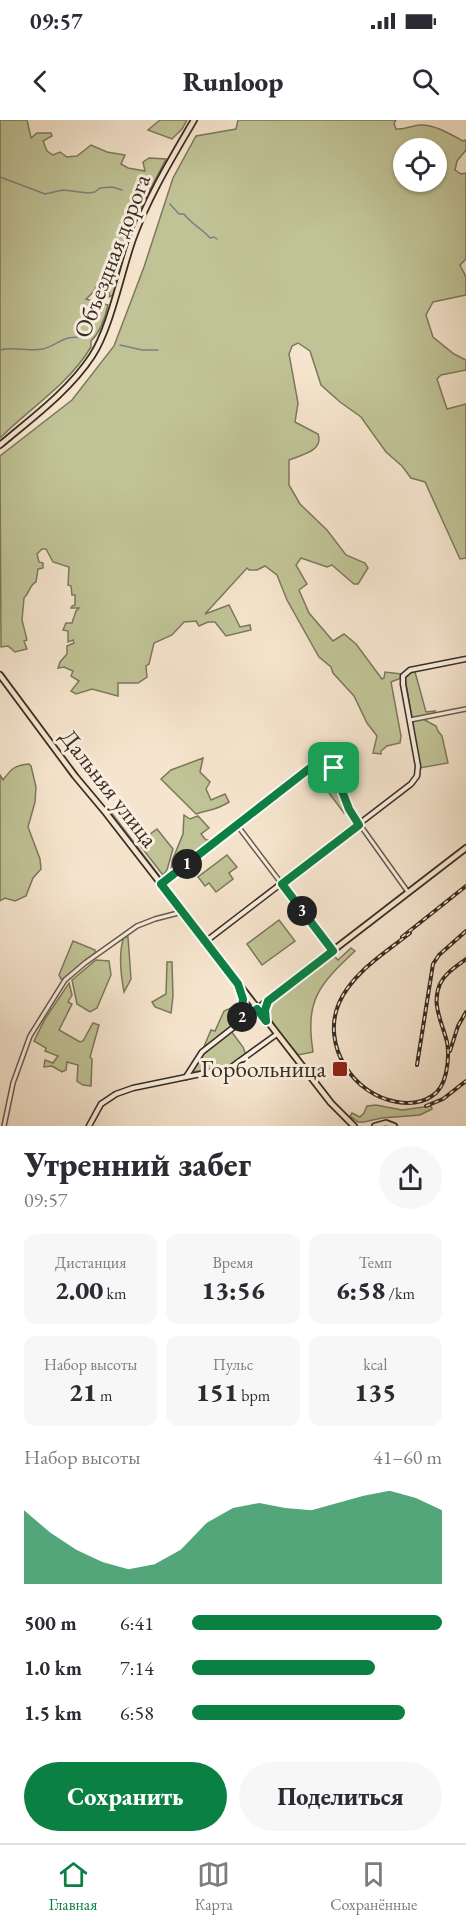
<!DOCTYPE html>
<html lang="ru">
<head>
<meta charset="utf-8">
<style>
  :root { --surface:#fff; --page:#f7f7f7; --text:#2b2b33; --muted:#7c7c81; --line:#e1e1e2; --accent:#0b8043 }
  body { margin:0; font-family:"EB Garamond",serif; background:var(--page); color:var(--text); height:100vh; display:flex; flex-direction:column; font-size:22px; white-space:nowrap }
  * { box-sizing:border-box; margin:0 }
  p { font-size:20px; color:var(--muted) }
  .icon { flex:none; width:33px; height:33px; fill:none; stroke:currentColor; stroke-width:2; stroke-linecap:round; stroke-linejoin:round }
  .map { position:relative; height:1006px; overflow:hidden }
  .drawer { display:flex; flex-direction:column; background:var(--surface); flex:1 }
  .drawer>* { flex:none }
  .fabs { position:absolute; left:393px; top:18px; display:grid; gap:12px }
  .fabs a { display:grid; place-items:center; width:54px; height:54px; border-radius:50%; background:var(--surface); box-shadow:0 2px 4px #0004; font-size:30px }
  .pin { position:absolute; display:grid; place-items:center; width:51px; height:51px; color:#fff; margin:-26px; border-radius:12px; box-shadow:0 3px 9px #0006 }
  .km { position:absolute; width:30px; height:30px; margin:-15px; border-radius:50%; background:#222; color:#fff; font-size:16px; line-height:30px; text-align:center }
  .round { display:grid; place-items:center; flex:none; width:63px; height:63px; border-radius:32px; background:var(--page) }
  .head { display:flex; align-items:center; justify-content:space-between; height:102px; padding:0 24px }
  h1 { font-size:33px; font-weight:800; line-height:45px }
  .figures { display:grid; grid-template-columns:repeat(3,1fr); gap:9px; height:102px; padding:6px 24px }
  .figures div { display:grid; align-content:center; border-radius:12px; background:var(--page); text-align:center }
  .figures b { font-size:26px; font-weight:800 }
  .figures small { font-size:16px; font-weight:400 }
  .figures p { font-size:16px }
  .chart { height:168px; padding:12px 24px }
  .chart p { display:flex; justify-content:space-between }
  .chart svg { width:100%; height:108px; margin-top:6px; fill:var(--accent); opacity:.7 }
  .primary-button { display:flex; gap:12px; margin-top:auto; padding:12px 24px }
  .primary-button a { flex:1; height:69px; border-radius:36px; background:var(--accent); color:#fff; font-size:24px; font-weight:800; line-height:69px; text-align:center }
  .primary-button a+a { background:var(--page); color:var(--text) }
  ul { padding:0 24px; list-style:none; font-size:20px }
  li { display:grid; grid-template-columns:96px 72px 1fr; align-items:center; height:45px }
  li i { height:15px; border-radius:8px; background:var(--accent) }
  .status { display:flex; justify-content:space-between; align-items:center; height:42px; padding:0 30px; background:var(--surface); direction:ltr }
  .status svg { height:16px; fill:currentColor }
  header { display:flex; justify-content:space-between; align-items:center; height:78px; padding:0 24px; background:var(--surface); font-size:27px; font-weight:800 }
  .tab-bar { display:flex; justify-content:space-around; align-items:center; height:84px; border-top:2px solid var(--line); background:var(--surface); font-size:16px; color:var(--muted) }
  .tab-bar a { display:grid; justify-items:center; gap:3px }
  .tab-bar .selected { color:var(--accent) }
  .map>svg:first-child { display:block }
</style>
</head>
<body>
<div class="status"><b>09:57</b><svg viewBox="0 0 49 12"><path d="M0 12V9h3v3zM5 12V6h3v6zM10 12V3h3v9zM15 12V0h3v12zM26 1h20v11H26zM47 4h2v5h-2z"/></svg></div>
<header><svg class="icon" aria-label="back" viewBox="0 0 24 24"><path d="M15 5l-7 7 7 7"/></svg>Runloop<svg class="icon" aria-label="search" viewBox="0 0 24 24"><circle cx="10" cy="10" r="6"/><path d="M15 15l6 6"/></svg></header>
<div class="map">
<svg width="466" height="1006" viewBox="0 0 466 1006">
  <rect width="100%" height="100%" fill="#f6e5ce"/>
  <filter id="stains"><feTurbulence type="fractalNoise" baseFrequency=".00333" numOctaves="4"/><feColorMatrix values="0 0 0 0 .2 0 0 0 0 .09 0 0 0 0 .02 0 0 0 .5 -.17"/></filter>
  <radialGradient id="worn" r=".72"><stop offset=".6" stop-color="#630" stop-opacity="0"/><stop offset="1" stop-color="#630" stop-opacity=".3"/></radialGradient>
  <g fill="#c0c396" stroke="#7c785d" stroke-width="1.5" fill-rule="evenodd">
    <path d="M0,0H27L31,18L37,13H51L52,16L43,21L47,31L53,35L60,32L67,37L77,36L91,25L107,32L125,35L121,44L128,48L145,51L143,42L149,38L166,39L134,101L113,175L109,177L110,165L109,156C97,157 99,164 93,172C91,175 88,177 86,179L108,185C105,199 101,211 91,221V227C68,265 31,287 0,318Z"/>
    <polygon points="160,0 187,0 182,9 172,19 148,10"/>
    <path d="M238,0H396L394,3L396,9C406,10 412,5 421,5C436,5 450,14 463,21L466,20V30L457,41L455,50L461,54L466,53V139L460,145L466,157V175L433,182L426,195L433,217L454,234L466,240V250L441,255L437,259L447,289L466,284V438L460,439L425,362L411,358L402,346L386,332L361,297L340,282L321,265L310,231L298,223L292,226L289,234L298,283L295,302L318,314C324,331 301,335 289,340V365L300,384L327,410L346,435L365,443L368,448L358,464H354L332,445L327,447L301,438L296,445L307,464L299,470L309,493L333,521L344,514L356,524L382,559L384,558L385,552L401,554V558L391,562L401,616L400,623L387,626L381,631V634L373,633L377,616L367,603L354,576L333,553L331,547L319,537L287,480L277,455L265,446L257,450H249L247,448L205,494L229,485L240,507L250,505L251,510L226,516L215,502H208L199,506L196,501L184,502L172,515L154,523L149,544L146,546L147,557L138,563H118V576L92,569L76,574L71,571L79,561L71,556L73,551L64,547L58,548L60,542L67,534V526L74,523L73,520L68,522V511L63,510L66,503H72L76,491L79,488H71L72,486L75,485V475H72L71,466L68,465L69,447L53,442L46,429H42L37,434L39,442L43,443V448L38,449L36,462C29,465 30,473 24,478L22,500L27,520L24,521L27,529L15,532L8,526L1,527L0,336L72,280L114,226L144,147L173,58L196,16L236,9ZM404,28H436V62H404Z"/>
    <polygon points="415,552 426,592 435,591 433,594 412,598 405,558 408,553"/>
    <polygon points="423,599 436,606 438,611 442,616 448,643 420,648 412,601"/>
    <path d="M203,638L200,652L210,662L206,669L211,680L225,674L229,682C215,691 210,689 196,694L161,659L171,650Z"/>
    <path d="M29,644L31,646L36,667L35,682L28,707L40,739L41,749L33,758L26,776L15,781L5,778L0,781V655L3,660C11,649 15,645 29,644Z"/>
    <polygon points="334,652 349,690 344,693 320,661"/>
    <polygon points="184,695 190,699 198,696 209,708 201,714 206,720 211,720 171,751 172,741 183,714"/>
    <polygon points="157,709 173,729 167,750 163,755 138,723"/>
    <polygon points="227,735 237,747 229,753 233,759 216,772 209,763 205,766 198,757"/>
    <polygon points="279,800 295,821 262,845 247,824"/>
    <path d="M124,817H128L131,859L124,872C121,856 118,833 124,817Z"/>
    <polygon points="73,821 95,830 95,833 63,859 61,859 59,855"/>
    <path d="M351,828L355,831C319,865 305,879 313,932L298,935C289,923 266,901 268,886L333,835L338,840Z"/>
    <polygon points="96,840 109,841 111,855 97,888 90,892 77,884 72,860"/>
    <polygon points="167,842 172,842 173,876 171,893 155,887 152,882 166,874"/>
    <polygon points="69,863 72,875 68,882 72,884 59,910 80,922 83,921 93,903 99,905 90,937 92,939 91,966 83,965 77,961 78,945 67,942 66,950 62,952 52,946 44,947 45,940 53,943 58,936 45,931 46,928 34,921 45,899"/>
    <polygon points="233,887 240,889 240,899 203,929 211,910 215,911 224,891"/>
    <polygon points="231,911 243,927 246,935 231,946 192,952 199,936"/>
    <polygon points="376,985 402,990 431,986 432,989 420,995 382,998 364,1002 358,1002 350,996 352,993 360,997 364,993 367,986"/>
  </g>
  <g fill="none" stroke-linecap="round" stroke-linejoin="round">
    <g stroke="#788383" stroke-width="1.5">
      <polyline points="0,57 45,74 63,70 88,73 95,72 100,68 112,67 122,70"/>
      <path d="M170,84L179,94H184C191,104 203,109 210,118L214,117L217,119"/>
      <polyline points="120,225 142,230 158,230"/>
      <path d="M0,230C14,226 29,232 43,229C58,225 65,214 83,218"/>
      <polyline points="111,692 161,758"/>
      <polyline points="241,700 245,696"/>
      <polyline points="163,760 232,707"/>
    </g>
    <g stroke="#685b4e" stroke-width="6">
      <g id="tertiary">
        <polyline points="410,600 466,589"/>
        <polyline points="237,705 332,830"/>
        <polyline points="161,764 328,634 353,695 408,772"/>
        <polyline points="4,1006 13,963 30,916 65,860 85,843 137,806 155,799 182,792"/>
      </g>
    </g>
    <g stroke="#382d24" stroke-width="7">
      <g id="secondary">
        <polyline points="205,822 411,664 417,656 418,646 403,564 403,556 410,550 466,539"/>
        <polyline points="238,865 243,879 241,901"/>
        <polyline points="186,957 202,932 257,889"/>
        <polyline points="89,1006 101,984 116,974 133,968 230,948 277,914"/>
      </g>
    </g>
    <g stroke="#382d24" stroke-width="8">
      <g id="primary">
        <path d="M0,325C32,298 69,271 92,236C111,207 121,152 133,119C148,77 172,38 194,0"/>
        <polyline points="0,555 75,656 106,693 331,983 354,1006"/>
        <polyline points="257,889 466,728"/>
        <polyline points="375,1006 386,1003 394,1006"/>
      </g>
    </g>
    <use href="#tertiary" stroke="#f9eedf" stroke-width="3"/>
    <use href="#secondary" stroke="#f9eedf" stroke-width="4"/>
    <use href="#primary" stroke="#f6e5ce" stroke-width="4.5"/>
    <g stroke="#382d24" stroke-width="4">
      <g id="rail">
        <path d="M410,813C385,833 352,853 339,883C321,925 353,975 397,982C409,984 422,983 432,976C440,971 444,962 446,953C448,943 449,932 447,922C442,902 431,884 440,864C445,853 457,846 466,839"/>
        <polyline points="402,817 466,766"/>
        <polyline points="450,931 458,906 466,892"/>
        <polyline points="417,945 433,844 439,835 466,811"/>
        <polyline points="426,986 443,979 466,961"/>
      </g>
    </g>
    <use href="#rail" stroke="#f9eedf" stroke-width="1.5" stroke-dasharray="4.5" stroke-linecap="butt"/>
  </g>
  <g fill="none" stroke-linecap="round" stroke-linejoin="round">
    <g stroke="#fff" stroke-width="12">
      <polygon id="route" points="328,634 349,689 359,705 282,764 333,831 268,881 265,890 266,901 257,889 241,901 243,879 238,864 161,764"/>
    </g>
    <use href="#route" stroke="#0b8043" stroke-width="8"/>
  </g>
  <rect fill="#8f2418" stroke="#f9eedf" stroke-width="2" x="332" y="941" width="16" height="16" rx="3"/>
  <g text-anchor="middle" stroke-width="6" stroke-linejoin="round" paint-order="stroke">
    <g font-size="24" fill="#382d24" stroke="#f9eedf">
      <text transform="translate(112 136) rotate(-69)" y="8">Объездная дорога</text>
      <text transform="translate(109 668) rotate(52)" y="8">Дальняя улица</text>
    </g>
    <g font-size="24" fill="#382d24" stroke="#f9eedf" text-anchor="end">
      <text x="326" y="957">Горбольница</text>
    </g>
  </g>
  <rect width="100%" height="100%" filter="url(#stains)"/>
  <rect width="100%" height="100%" fill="url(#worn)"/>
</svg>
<div class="fabs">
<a><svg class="icon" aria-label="locate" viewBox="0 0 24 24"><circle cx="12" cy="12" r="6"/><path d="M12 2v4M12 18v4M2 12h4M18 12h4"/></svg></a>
</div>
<div class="pin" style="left:334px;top:648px;background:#1e9e55"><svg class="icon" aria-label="arrive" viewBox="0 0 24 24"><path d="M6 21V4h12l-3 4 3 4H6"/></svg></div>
<b class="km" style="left:187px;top:744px">1</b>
<b class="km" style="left:242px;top:897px">2</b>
<b class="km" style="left:302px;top:791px">3</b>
</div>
<section class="drawer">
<div class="head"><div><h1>Утренний забег</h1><p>09:57</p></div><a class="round"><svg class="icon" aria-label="share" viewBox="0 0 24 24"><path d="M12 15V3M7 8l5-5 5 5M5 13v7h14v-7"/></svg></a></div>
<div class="figures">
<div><p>Дистанция</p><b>2.00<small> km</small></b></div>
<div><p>Время</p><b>13:56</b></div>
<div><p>Темп</p><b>6:58<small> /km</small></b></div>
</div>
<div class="figures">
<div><p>Набор высоты</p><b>21<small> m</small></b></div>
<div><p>Пульс</p><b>151<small> bpm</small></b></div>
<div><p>kcal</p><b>135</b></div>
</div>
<div class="chart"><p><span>Набор высоты</span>41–60 m</p>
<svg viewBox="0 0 160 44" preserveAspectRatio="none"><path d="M0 44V14L10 23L20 30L30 35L40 38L50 36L60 30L70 19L80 13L90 11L100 13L110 14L120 11L130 8L140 6L150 9L160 14V44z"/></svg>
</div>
<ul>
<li><b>500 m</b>6:41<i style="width:100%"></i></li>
<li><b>1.0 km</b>7:14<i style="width:73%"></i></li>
<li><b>1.5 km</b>6:58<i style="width:85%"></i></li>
</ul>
<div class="primary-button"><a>Сохранить</a><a>Поделиться</a></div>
</section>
<nav class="tab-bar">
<a class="selected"><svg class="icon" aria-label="home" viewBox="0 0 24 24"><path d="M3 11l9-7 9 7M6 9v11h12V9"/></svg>Главная</a>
<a><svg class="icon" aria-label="map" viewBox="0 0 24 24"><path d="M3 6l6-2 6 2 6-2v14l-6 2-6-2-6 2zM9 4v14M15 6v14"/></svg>Карта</a>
<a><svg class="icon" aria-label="saved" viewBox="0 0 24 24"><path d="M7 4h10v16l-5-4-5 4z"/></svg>Сохранённые</a>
</nav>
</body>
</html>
